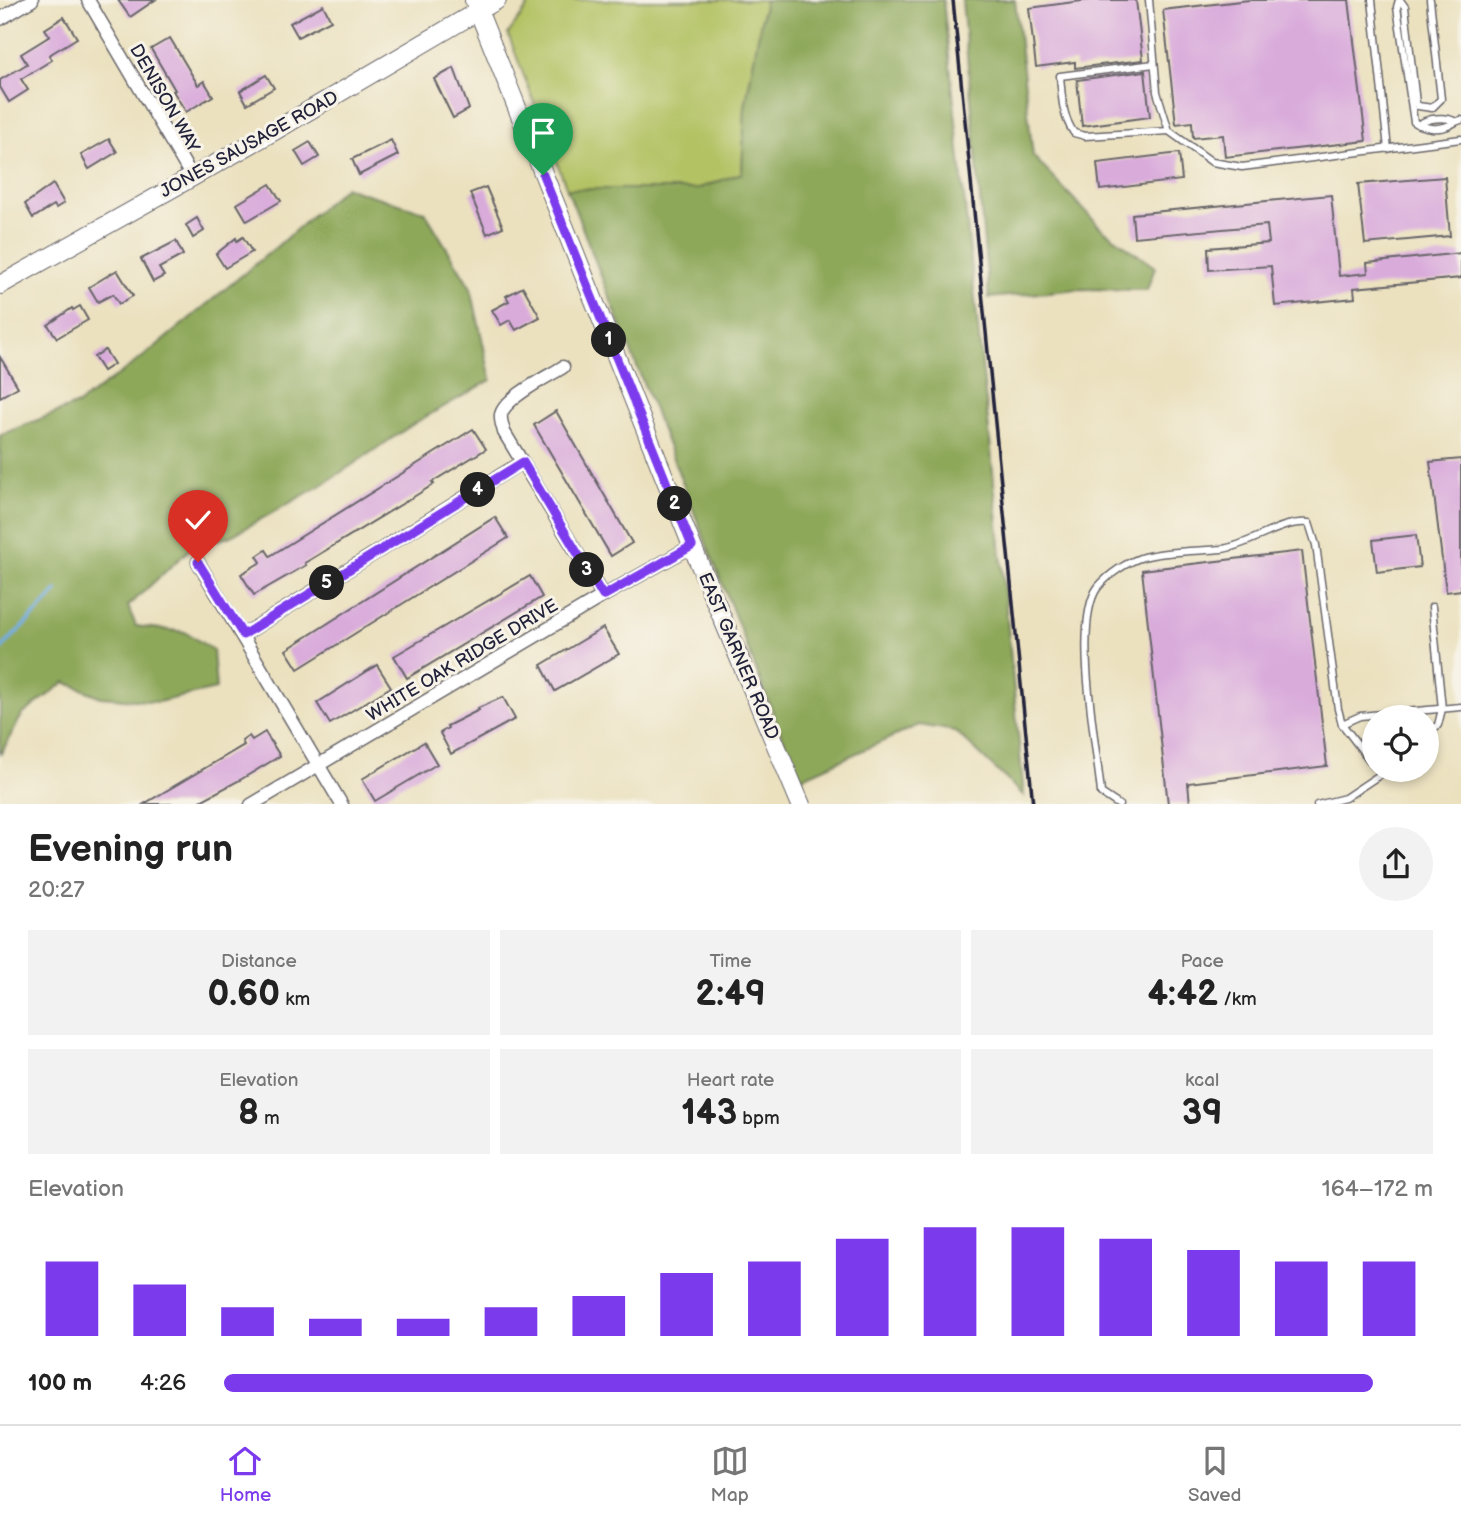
<!DOCTYPE html>
<html lang="en">
<head>
<meta charset="utf-8">
<style>
  :root { --surface:#fff; --page:#f2f2f2; --text:#222; --muted:#767676; --line:#e0e0e0; --accent:#7c3aed }
  body { margin:0; font-family:"Balsamiq Sans",sans-serif; background:var(--page); color:var(--text); height:100vh; display:flex; flex-direction:column; font-size:26px; white-space:nowrap }
  * { box-sizing:border-box; margin:0 }
  p { font-size:23px; color:var(--muted) }
  .icon { flex:none; width:38px; height:38px; fill:none; stroke:currentColor; stroke-width:2; stroke-linecap:round; stroke-linejoin:round }
  .map { position:relative; height:804px; overflow:hidden }
  .details { display:flex; flex-direction:column; background:var(--surface); flex:1 }
  .details>* { flex:none }
  .tools { position:absolute; left:1362px; top:705px; display:grid; gap:14px }
  .tools a { display:grid; place-items:center; width:77px; height:77px; border-radius:50%; background:var(--surface); box-shadow:0 4px 10px #0003; font-size:35px }
  .pin { position:absolute; display:grid; place-items:center; width:60px; height:60px; color:#fff; margin:-72px -30px; border-radius:50% 50% 50% 0; rotate:-45deg; box-shadow:0 0 7px #0007 }
  .pin .icon { rotate:45deg }
  .km { position:absolute; width:35px; height:35px; margin:-18px; border-radius:50%; background:#222; color:#fff; font-size:19px; line-height:35px; text-align:center }
  .round { display:grid; place-items:center; flex:none; width:74px; height:74px; border-radius:37px; background:var(--page) }
  .overview { display:flex; align-items:center; justify-content:space-between; height:119px; padding:0 28px }
  h1 { font-size:38px; font-weight:700; line-height:52px }
  .stats { display:grid; grid-template-columns:repeat(3,1fr); gap:10px; height:119px; padding:7px 28px }
  .stats div { display:grid; align-content:center; border-radius:0px; background:var(--page); text-align:center }
  .stats b { font-size:35px; font-weight:700 }
  .stats small { font-size:19px; font-weight:400 }
  .stats p { font-size:19px }
  .chart { height:196px; padding:14px 28px }
  .chart p { display:flex; justify-content:space-between }
  .chart svg { width:100%; height:126px; margin-top:7px; stroke:var(--accent); stroke-width:6 }
  ul { padding:0 28px; list-style:none; font-size:23px }
  li { display:grid; grid-template-columns:112px 84px 1fr; align-items:center; height:52px }
  li i { height:18px; border-radius:9px; background:var(--accent) }
  .tabs { display:flex; justify-content:space-around; align-items:center; height:98px; border-top:2px solid var(--line); background:var(--surface); font-size:19px; color:var(--muted) }
  .tabs a { display:grid; justify-items:center; gap:4px }
  .tabs .on { color:var(--accent) }
  .map>svg:first-child { display:block }
</style>
</head>
<body>
<div class="map">
<svg width="1461" height="805" viewBox="0 0 1461 805">
  <rect width="100%" height="100%" fill="#f7f3e8"/>
  <filter id="ink" filterUnits="userSpaceOnUse"><feTurbulence type="fractalNoise" baseFrequency=".0143" numOctaves="2"/><feDisplacementMap in="SourceGraphic" scale="14" xChannelSelector="R" yChannelSelector="G"/><feConvolveMatrix kernelMatrix="1 2 1 2 8 2 1 2 1" color-interpolation-filters="sRGB"/></filter>
  <filter id="wash" filterUnits="userSpaceOnUse"><feTurbulence type="fractalNoise" baseFrequency=".00686" numOctaves="4" result="noise"/><feDisplacementMap in="SourceGraphic" scale="28" xChannelSelector="R" yChannelSelector="G"/><feGaussianBlur stdDeviation="1.57" result="paint"/><feColorMatrix in="noise" values="0 0 0 0 0 0 0 0 0 0 0 0 0 0 0 0 0 1.4 0 .05"/><feComposite in="paint" operator="in"/></filter>
  <g filter="url(#wash)">
    <rect width="100%" height="100%" fill="#ebe1bf"/>
    <polygon fill="#b3c264" stroke="#6a7250" stroke-width="2" points="537,0 765,0 745,107 742,173 697,189 567,189 508,34 529,5"/>
    <g fill="#8ea85a" stroke="#58654a" stroke-width="2">
      <polygon points="765,0 943,0 990,440 1024,796 955,731 919,725 799,779 567,189 697,189 742,173 745,107"/>
      <polygon points="962,0 1015,0 1033,156 1101,228 1155,267 1147,290 1078,289 989,298"/>
      <polygon points="345,187 425,212 471,288 491,380 415,423 325,483 231,536 191,548 128,606 136,626 185,632 213,650 216,689 158,702 101,697 65,682 22,715 0,755 0,435 78,404 144,356 275,248"/>
    </g>
    <g fill="none" stroke-linecap="round" stroke-linejoin="round">
      <path stroke="#71ace2" stroke-width="3.5" d="M0,650C18,630 39,612 57,591"/>
    </g>
    <g id="blocks">
      <g fill="#d9abdb">
        <polygon points="118,0 155,0 130,17"/>
        <polygon points="1089,0 1136,0 1143,60 1075,68 1075,62 1036,67 1029,8"/>
        <polygon points="1249,0 1349,0 1366,141 1225,157 1223,135 1193,138 1192,122 1176,124 1163,10"/>
        <polygon points="323,5 331,20 298,37 290,23"/>
        <polygon points="64,17 77,38 49,55 52,60 21,79 28,90 9,102 0,87 0,80 27,64 21,54 50,36 45,29"/>
        <polygon points="170,38 198,85 204,81 213,96 186,112 173,91 175,90 151,49"/>
        <polygon points="454,68 469,109 453,118 434,79"/>
        <polygon points="1145,71 1150,117 1082,126 1077,80"/>
        <polygon points="266,75 274,88 247,104 240,91"/>
        <polygon points="109,139 117,152 89,169 81,155"/>
        <polygon points="391,140 398,155 359,175 352,159"/>
        <polygon points="310,142 319,157 304,166 295,151"/>
        <polygon points="1179,153 1182,180 1100,190 1097,163"/>
        <polygon points="1445,177 1450,236 1365,244 1358,184"/>
        <polygon points="53,184 64,203 56,208 54,205 33,218 25,204"/>
        <polygon points="270,184 281,201 247,221 237,204"/>
        <polygon points="486,187 503,227 487,234 470,193"/>
        <polygon points="1331,195 1339,276 1368,273 1367,263 1461,253 1461,278 1354,288 1355,298 1275,306 1271,266 1209,270 1208,248 1269,243 1267,225 1134,237 1132,214"/>
        <polygon points="197,218 204,231 193,238 186,225"/>
        <polygon points="243,237 252,252 225,268 216,254 236,238 237,241"/>
        <polygon points="176,241 183,255 159,268 164,276 153,282 141,259"/>
        <polygon points="117,270 133,296 119,304 113,294 98,302 89,287"/>
        <polygon points="523,287 540,317 516,330 510,320 501,325 492,310 509,301 506,296"/>
        <polygon points="80,306 88,320 57,338 48,325 72,308 73,310"/>
        <polygon points="105,350 114,364 103,371 94,357"/>
        <polygon points="0,357 18,387 0,397"/>
        <polygon points="556,411 632,543 611,556 534,425"/>
        <polygon points="473,429 486,449 432,482 434,484 415,496 305,563 306,565 254,595 241,574 261,562 257,556 266,550 270,556"/>
        <polygon points="1461,459 1461,590 1446,592 1430,462"/>
        <polygon points="495,517 508,538 298,669 286,650"/>
        <polygon points="1416,535 1420,567 1377,572 1373,540"/>
        <polygon points="1302,551 1327,766 1188,783 1190,804 1168,804 1142,570"/>
        <polygon points="530,576 542,597 407,678 394,656"/>
        <polygon points="603,628 619,654 555,691 541,665"/>
        <polygon points="377,665 391,687 330,724 317,703"/>
        <polygon points="503,697 515,719 451,754 440,733 448,728 447,726 479,710 478,708"/>
        <polygon points="265,732 280,756 240,780 195,804 144,804 244,745 242,741 249,736 252,740"/>
        <polygon points="424,742 437,764 375,801 362,779"/>
      </g>
    </g>
  </g>
  <g filter="url(#ink)">
    <use href="#blocks" fill-opacity="0" stroke="#686569" stroke-width="2"/>
    <g fill="none" stroke-linecap="round" stroke-linejoin="round">
      <g stroke="#686569" stroke-width="9">
        <g id="service">
          <polyline points="1149,0 1157,92 1169,131 1212,162 1242,167 1461,139"/>
          <polyline points="1372,0 1388,149"/>
          <path d="M1399,0L1397,7L1414,122C1424,128 1438,131 1450,125C1454,123 1457,121 1461,120"/>
          <polyline points="1400,0 1405,7 1416,103 1418,106 1432,108 1441,99 1430,0"/>
          <path d="M1154,64L1060,76C1062,97 1062,116 1074,133L1085,136L1169,131"/>
          <path d="M1419,125C1426,118 1445,116 1454,121"/>
          <polyline points="1342,724 1360,716 1461,707"/>
          <polyline points="1426,735 1438,725 1442,709 1432,607"/>
          <path d="M1119,805L1101,793C1097,748 1072,621 1098,587C1109,574 1127,562 1143,557C1163,551 1199,551 1222,549C1252,545 1279,520 1309,523L1316,545L1338,709L1342,724L1374,766"/>
          <polyline points="1317,805 1345,798 1387,770"/>
        </g>
      </g>
      <g stroke="#686569" stroke-width="15">
        <g id="minor">
          <polyline points="88,0 192,177"/>
          <polyline points="0,19 32,0"/>
          <path d="M563,367C549,376 504,398 501,415C500,420 503,427 504,432L603,596"/>
          <polyline points="198,562 342,805"/>
          <polyline points="243,635 522,462"/>
          <polyline points="251,805 603,596 692,546"/>
        </g>
      </g>
      <g stroke="#686569" stroke-width="20">
        <g id="secondary">
          <polyline points="474,0 692,546 801,805"/>
          <polyline points="0,285 276,130 497,0"/>
        </g>
      </g>
      <use href="#service" stroke="#fff" stroke-width="6"/>
      <use href="#minor" stroke="#fff" stroke-width="12"/>
      <use href="#secondary" stroke="#fff" stroke-width="18"/>
      <polyline stroke="#22223b" stroke-width="3.5" points="953,0 1033,805"/>
    </g>
  </g>
  <g fill="none" stroke-linecap="round" stroke-linejoin="round" filter="url(#ink)">
    <g stroke="#fff" stroke-width="14">
      <polyline id="route" points="198,562 243,635 523,462 603,596 692,546 543,175"/>
    </g>
    <use href="#route" stroke="#7c3aed" stroke-width="9"/>
  </g>
  <g text-anchor="middle" stroke-width="6" stroke-linejoin="round" paint-order="stroke">
    <g font-size="18" fill="#22223b" stroke="#f7f3e8">
      <text transform="translate(165 98) rotate(60)" y="6">DENISON WAY</text>
      <text transform="translate(249 144) rotate(-29)" y="6">JONES SAUSAGE ROAD</text>
      <text transform="translate(739 656) rotate(67)" y="6">EAST GARNER ROAD</text>
      <text transform="translate(462 660) rotate(-31)" y="6">WHITE OAK RIDGE DRIVE</text>
    </g>
  </g>
</svg>
<div class="tools">
<a><svg class="icon" aria-label="locate" viewBox="0 0 24 24"><circle cx="12" cy="12" r="6"/><path d="M12 2v4M12 18v4M2 12h4M18 12h4"/></svg></a>
</div>
<div class="pin" style="left:543px;top:175px;background:#1e9e55"><svg class="icon" aria-label="arrive" viewBox="0 0 24 24"><path d="M6 21V4h12l-3 4 3 4H6"/></svg></div>
<div class="pin" style="left:198px;top:562px;background:#d93025"><svg class="icon" aria-label="check" viewBox="0 0 24 24"><path d="M5 12l5 5 9-10"/></svg></div>
<b class="km" style="left:609px;top:340px">1</b>
<b class="km" style="left:675px;top:504px">2</b>
<b class="km" style="left:587px;top:570px">3</b>
<b class="km" style="left:478px;top:490px">4</b>
<b class="km" style="left:327px;top:583px">5</b>
</div>
<section class="details">
<div class="overview"><div><h1>Evening run</h1><p>20:27</p></div><a class="round"><svg class="icon" aria-label="share" viewBox="0 0 24 24"><path d="M12 15V3M7 8l5-5 5 5M5 13v7h14v-7"/></svg></a></div>
<div class="stats">
<div><p>Distance</p><b>0.60<small> km</small></b></div>
<div><p>Time</p><b>2:49</b></div>
<div><p>Pace</p><b>4:42<small> /km</small></b></div>
</div>
<div class="stats">
<div><p>Elevation</p><b>8<small> m</small></b></div>
<div><p>Heart rate</p><b>143<small> bpm</small></b></div>
<div><p>kcal</p><b>39</b></div>
</div>
<div class="chart"><p><span>Elevation</span>164–172 m</p>
<svg viewBox="0 0 160 44" preserveAspectRatio="none"><path d="M5 44V18M15 44V26M25 44V34M35 44V38M45 44V38M55 44V34M65 44V30M75 44V22M85 44V18M95 44V10M105 44V6M115 44V6M125 44V10M135 44V14M145 44V18M155 44V18"/></svg>
</div>
<ul>
<li><b>100 m</b>4:26<i style="width:95%"></i></li>
</ul>
</section>
<nav class="tabs">
<a class="on"><svg class="icon" aria-label="home" viewBox="0 0 24 24"><path d="M3 11l9-7 9 7M6 9v11h12V9"/></svg>Home</a>
<a><svg class="icon" aria-label="map" viewBox="0 0 24 24"><path d="M3 6l6-2 6 2 6-2v14l-6 2-6-2-6 2zM9 4v14M15 6v14"/></svg>Map</a>
<a><svg class="icon" aria-label="saved" viewBox="0 0 24 24"><path d="M7 4h10v16l-5-4-5 4z"/></svg>Saved</a>
</nav>
</body>
</html>
